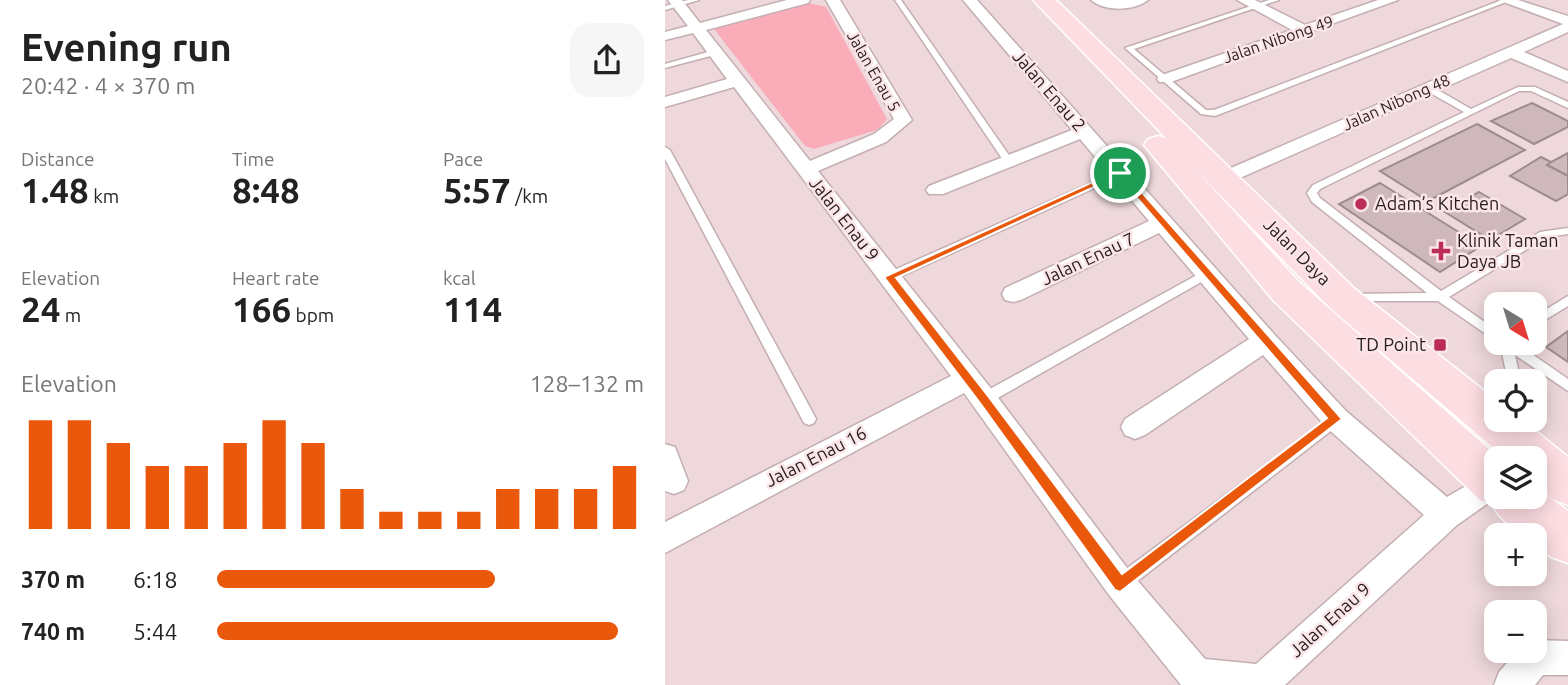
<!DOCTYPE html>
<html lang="en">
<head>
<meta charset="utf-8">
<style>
  :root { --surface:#fff; --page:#f6f6f6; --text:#222; --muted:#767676; --accent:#ea580c }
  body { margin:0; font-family:Ubuntu,sans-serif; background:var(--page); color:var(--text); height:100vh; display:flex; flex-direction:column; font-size:26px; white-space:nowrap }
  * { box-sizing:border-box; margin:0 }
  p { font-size:23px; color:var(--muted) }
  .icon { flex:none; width:38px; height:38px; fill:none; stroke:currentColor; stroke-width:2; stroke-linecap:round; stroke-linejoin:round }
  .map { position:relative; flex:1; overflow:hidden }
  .side { display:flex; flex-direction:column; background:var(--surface); width:665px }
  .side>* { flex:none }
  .needle { width:46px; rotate:142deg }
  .fabs { position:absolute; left:819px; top:292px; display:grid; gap:14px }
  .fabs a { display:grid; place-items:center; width:63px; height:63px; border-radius:14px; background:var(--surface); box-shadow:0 4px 18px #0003; font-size:35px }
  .pin { position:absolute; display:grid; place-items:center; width:60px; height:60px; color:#fff; margin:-30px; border:4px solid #fff; border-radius:50%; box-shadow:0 2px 7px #0007 }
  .round { display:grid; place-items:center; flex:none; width:74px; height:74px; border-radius:21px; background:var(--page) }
  .overview { display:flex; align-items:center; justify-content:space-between; height:119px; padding:0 21px }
  h1 { font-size:38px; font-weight:600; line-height:52px }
  .stats { display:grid; grid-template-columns:repeat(3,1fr); gap:10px; height:119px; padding:7px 21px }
  .stats div { display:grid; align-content:center }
  .stats b { font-size:35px; font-weight:600 }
  .stats small { font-size:19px; font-weight:400 }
  .stats p { font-size:19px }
  .chart { height:196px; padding:14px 21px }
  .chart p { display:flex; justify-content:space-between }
  .chart svg { width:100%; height:126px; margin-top:7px; stroke:var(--accent); stroke-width:6 }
  ul { padding:0 21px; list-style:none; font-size:23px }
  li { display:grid; grid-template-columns:112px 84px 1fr; align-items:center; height:52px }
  li i { height:18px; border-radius:9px; background:var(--accent) }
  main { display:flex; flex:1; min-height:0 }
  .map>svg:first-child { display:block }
</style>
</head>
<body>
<main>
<section class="side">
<div class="overview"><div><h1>Evening run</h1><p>20:42 · 4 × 370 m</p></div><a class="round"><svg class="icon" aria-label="share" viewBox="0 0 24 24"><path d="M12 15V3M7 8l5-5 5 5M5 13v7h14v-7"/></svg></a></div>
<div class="stats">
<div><p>Distance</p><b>1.48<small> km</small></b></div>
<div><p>Time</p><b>8:48</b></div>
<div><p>Pace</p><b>5:57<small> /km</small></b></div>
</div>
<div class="stats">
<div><p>Elevation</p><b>24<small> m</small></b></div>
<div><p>Heart rate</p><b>166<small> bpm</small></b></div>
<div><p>kcal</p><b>114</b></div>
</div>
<div class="chart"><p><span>Elevation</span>128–132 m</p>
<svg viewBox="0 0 160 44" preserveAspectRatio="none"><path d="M5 44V6M15 44V6M25 44V14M35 44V22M45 44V22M55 44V14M65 44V6M75 44V14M85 44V30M95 44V38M105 44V38M115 44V38M125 44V30M135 44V30M145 44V30M155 44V22"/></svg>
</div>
<ul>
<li><b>370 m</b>6:18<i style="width:65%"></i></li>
<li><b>740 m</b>5:44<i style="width:94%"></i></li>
</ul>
</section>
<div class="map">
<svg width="903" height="685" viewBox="0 0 903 685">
  <rect width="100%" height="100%" fill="#eed8db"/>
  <polygon fill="#faacb9" points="144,3 161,7 222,119 212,130 149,149 140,146 49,29"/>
  <g fill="#ceb8bb" stroke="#9f8b8d" stroke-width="2">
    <polygon points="867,103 903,121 903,127 869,144 826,121"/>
    <polygon points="812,124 860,150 763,201 715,171"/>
    <polygon points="903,153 903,176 882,165 886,162"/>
    <polygon points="876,157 886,162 882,165 903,176 903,194 891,201 845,176"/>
    <polygon points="715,183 816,246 775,272 674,204"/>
    <polygon points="814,192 860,219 825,240 780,212"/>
    <polygon points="903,331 903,362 881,347"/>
  </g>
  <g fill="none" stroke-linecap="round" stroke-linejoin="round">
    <g stroke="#c3aeb1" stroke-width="3">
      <g id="lane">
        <polygon points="23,0 34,0 0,10 0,6"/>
        <polygon points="230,0 236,0 348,161 346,163 340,163"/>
        <polygon points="604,0 614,0 469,49 541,110 549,110 837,0 846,0 550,116 536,114 460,48"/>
        <polygon points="50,50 54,52 53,54 0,68 0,64"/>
        <polygon points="760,86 766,86 806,109 853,87 870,87 903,102 903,108 866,91 854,91 655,189 652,193 655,198 776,291 875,232 903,228 903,234 882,237 784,297 831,330 831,341 773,301 680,301 678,298 684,294 762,293 647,202 642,193 648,185 799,112 760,90"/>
        <polygon points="0,147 5,150 149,415 151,419 149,423 144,425 139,423 0,159"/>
        <polygon points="455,170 460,173 458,175 228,280 220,280 218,277 220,274"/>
        <polygon points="541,270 545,271 547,274 545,277 324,403 319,404 314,403 312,399 314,395"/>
        <polygon points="903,296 903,306 870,326 870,316"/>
        <polygon points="835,343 851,343 903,379 903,391 850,355 856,382 843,382"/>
        <polygon points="671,413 676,415 678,419 676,423 461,590 455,592 449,590 447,584 449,578"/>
      </g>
    </g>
    <g stroke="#c3aeb1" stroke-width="3">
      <g id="street">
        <polygon points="3,0 17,0 35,23 122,0 145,0 143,3 41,30 145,161 209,134 229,119 161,0 175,0 247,120 221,142 153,171 328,391 466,573 540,659 591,664 759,515 661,427 598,355 480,435 470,439 460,435 456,427 460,419 584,339 494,233 356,300 348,302 340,300 337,294 340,288 484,221 415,139 278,194 264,194 261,190 264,186 407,130 298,0 312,0 609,334 681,411 782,497 828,470 831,471 832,497 792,525 620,685 516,685 444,595 299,393 0,553 0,522 286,376 69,87 0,107 0,97 62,79 28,33 0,40 0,32 23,26"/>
        <path d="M426,0H483C469,11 440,12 426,0Z"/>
        <polygon points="572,0 590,0 640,25 713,0 733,0 506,82 494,82 492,79 494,76 627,30"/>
        <polygon points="833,0 853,0 903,16 903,32 859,52 903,71 903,82 846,58 566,182 552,182 549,178 552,174 898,24"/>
        <polygon points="0,444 10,447 23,481 19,490 9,494 0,491"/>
        <polygon points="870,640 903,641 903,675 878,675 870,685 829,685 834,672 852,651 870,651"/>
      </g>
    </g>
    <g stroke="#fff" stroke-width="3">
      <path id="primary" d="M368,0H391L690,289L831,400V420H857L903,457V505L887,499L870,484V458H840L664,307L529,168L634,282L834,458H831V497H870V487L903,511V563L886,557L870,544V536C854,536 834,519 827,504L815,500L608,300L479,145L483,139L493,136L501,138Z"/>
    </g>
    <use href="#lane" fill="#fff" fill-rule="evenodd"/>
    <use href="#street" fill="#fff" fill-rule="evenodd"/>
    <use href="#primary" fill="#fcdde2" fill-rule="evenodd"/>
  </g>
  <path fill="#ea580c" stroke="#fff" stroke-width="2" fill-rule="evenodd" d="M452,171H458L677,419L455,592L450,590L315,403L219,277ZM453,176L662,418L457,574L323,396L231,278Z"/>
  <g fill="#bb2c57" stroke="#fce5e8" stroke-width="2.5">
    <circle cx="696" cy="204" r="7"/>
    <path d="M772.5 240.5h7v7h7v7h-7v7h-7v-7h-7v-7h7z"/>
    <rect x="768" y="338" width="14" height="14" rx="3.5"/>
  </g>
  <g text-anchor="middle" stroke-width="5" stroke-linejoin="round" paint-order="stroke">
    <g font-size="16" fill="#251d1e" stroke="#fce5e8">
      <text transform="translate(613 39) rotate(-19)" y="6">Jalan Nibong 49</text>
      <text transform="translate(209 71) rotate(60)" y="6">Jalan Enau 5</text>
      <text transform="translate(731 102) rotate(-24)" y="6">Jalan Nibong 48</text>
    </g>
    <g font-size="18" fill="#251d1e" stroke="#fce5e8">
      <text transform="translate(384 91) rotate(49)" y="6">Jalan Enau 2</text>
      <text transform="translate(179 219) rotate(52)" y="6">Jalan Enau 9</text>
      <text transform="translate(632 252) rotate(45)" y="6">Jalan Daya</text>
      <text transform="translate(423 259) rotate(-25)" y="6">Jalan Enau 7</text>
      <text transform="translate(151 457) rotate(-27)" y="6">Jalan Enau 16</text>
      <text transform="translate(665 620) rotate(-42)" y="6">Jalan Enau 9</text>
    </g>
    <g font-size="18" fill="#251d1e" stroke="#fce5e8" text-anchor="start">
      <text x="710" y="210">Adam’s Kitchen</text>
      <text x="792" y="247">Klinik Taman<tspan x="792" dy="21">Daya JB</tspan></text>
      <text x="761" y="351" text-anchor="end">TD Point</text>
    </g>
  </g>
</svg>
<div class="fabs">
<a><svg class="needle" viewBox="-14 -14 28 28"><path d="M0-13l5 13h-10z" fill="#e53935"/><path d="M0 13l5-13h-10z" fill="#767676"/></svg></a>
<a><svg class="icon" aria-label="locate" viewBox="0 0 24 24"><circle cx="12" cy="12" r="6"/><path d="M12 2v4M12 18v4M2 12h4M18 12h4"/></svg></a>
<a><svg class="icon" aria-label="layers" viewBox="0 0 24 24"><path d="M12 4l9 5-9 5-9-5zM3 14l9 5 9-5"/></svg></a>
<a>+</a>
<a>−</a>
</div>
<div class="pin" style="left:455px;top:173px;background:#1e9e55"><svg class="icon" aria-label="arrive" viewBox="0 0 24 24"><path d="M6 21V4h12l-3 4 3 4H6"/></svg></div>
</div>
</main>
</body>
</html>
